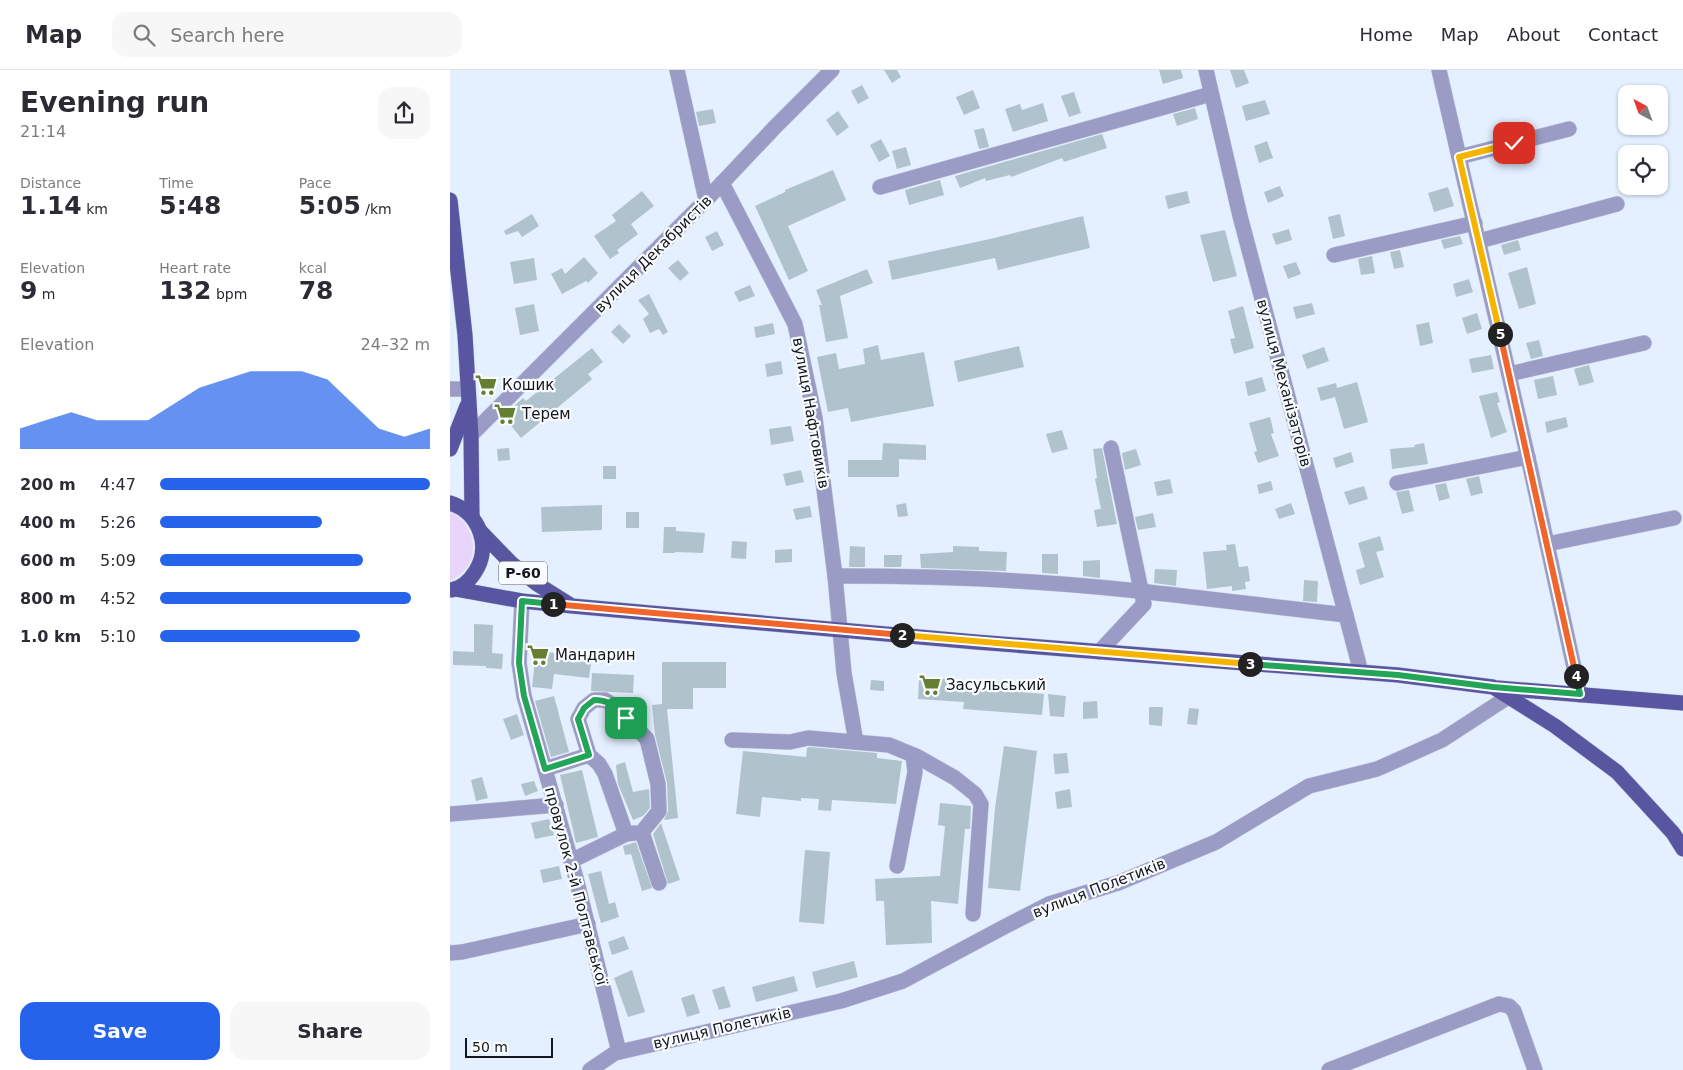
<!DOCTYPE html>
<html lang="en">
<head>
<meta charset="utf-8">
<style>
  :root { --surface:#fff; --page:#f7f7f7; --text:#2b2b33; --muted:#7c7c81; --line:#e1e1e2; --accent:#2563eb }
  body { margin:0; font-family:"DejaVu Sans",sans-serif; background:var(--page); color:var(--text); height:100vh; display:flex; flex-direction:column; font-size:19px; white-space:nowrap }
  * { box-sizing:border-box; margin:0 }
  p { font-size:16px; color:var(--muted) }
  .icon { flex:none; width:28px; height:28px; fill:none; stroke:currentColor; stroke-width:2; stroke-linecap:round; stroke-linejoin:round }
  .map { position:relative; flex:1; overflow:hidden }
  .drawer { display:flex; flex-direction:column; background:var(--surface); width:450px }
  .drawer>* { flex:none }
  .needle { width:32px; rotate:319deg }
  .tools { position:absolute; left:1168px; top:15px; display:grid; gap:10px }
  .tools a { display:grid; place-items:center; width:50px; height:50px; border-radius:10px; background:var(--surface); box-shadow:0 1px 4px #0004; font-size:25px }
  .scale { position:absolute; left:15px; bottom:12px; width:88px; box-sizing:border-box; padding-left:5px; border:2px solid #13161c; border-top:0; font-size:14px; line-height:18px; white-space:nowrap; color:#13161c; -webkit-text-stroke:4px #f9fcff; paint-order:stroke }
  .pin { position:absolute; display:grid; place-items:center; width:42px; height:42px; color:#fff; margin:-21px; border-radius:10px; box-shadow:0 2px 8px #0006 }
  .km { position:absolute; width:25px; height:25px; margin:-12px; border-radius:50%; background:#222; color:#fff; font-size:14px; line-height:25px; text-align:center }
  .round { display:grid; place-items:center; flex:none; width:52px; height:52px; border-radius:15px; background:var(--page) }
  .head { display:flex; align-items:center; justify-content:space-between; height:85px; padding:0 20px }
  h1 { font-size:28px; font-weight:600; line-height:38px }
  .stats { display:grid; grid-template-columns:repeat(3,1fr); gap:8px; height:85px; padding:5px 20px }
  .stats div { display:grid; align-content:center }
  .stats b { font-size:25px; font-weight:600 }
  .stats small { font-size:14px; font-weight:400 }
  .stats p { font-size:14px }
  .chart { height:140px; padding:10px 20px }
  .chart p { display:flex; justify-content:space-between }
  .chart svg { width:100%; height:90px; margin-top:5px; fill:var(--accent); opacity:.7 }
  .action { display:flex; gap:10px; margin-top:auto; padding:10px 20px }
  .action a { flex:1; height:58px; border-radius:15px; background:var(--accent); color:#fff; font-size:20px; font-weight:600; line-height:58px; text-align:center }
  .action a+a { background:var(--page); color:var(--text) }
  ul { padding:0 20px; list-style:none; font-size:16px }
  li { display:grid; grid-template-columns:80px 60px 1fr; align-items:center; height:38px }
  li i { height:12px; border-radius:6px; background:var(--accent) }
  header { display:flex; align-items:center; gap:30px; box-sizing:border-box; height:70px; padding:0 25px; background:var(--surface); border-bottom:1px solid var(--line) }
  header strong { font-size:24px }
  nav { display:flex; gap:28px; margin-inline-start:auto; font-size:18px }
  .search { width:350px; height:45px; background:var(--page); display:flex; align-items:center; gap:12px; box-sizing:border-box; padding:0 18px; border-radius:15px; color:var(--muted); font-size:19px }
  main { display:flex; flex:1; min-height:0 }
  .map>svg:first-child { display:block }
</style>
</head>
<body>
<header>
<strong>Map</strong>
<div class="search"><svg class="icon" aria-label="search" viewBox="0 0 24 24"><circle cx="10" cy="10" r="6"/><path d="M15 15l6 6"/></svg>Search here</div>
<nav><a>Home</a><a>Map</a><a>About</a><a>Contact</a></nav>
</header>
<main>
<section class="drawer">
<div class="head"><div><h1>Evening run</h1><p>21:14</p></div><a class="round"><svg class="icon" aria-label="share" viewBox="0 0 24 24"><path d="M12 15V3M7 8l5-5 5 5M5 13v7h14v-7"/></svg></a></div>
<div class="stats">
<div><p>Distance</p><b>1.14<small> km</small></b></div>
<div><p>Time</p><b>5:48</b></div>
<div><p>Pace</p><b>5:05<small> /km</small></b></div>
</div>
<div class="stats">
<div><p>Elevation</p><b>9<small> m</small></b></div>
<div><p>Heart rate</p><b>132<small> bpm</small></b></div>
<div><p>kcal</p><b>78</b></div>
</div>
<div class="chart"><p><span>Elevation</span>24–32 m</p>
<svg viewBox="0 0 160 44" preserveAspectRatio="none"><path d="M0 44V34L10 30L20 26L30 30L40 30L50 30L60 22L70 14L80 10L90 6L100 6L110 6L120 10L130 22L140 34L150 38L160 34V44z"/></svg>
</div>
<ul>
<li><b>200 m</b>4:47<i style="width:100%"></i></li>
<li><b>400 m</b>5:26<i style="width:60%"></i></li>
<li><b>600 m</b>5:09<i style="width:75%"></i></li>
<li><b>800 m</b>4:52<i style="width:93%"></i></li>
<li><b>1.0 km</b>5:10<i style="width:74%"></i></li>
</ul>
<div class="action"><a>Save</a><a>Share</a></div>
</section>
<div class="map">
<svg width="1233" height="1000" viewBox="0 0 1233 1000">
  <rect width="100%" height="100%" fill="#e4efff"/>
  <path fill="#e9d4fc" d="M0,442C19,450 28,474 20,492C16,501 8,506 0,511Z"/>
  <g fill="#b0c3cc">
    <polygon points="434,0 447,0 451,7 442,13"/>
    <polygon points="709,0 731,0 733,8 713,14"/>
    <polygon points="780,0 794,0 799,13 786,18"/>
    <polygon points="412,15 419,28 408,34 401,21"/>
    <polygon points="523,20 530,38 514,45 506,27"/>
    <polygon points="624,22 631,43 619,47 611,26"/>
    <polygon points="815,30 820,44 796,51 792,36"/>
    <polygon points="593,33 598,51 563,62 555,39 570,34 572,40"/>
    <polygon points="745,38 748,49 727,56 723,44"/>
    <polygon points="263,39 266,53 249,56 246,42"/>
    <polygon points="388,41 399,57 387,66 376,50"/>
    <polygon points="534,58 539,77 529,79 524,60"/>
    <polygon points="652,64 657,78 614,92 612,88 561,107 560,105 536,111 535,108 510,118 505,106"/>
    <polygon points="431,69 440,86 429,92 420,75"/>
    <polygon points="817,71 823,88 809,93 804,76"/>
    <polygon points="456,77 461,95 447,99 442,81"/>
    <polygon points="383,100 396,130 338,156 358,201 339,210 305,136 335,122 335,120"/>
    <polygon points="490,110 494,125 459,135 455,120"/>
    <polygon points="830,116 834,126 818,133 814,122"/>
    <polygon points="998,117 1004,136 984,142 978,123"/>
    <polygon points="192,121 204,136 181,154 188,164 167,180 169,183 160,189 144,166 166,151 162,145"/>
    <polygon points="737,121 740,133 718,139 715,126"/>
    <polygon points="82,144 89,156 72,167 68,161 56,165 54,161"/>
    <polygon points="890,144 895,166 883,169 878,147"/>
    <polygon points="633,146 640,178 548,200 545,188 442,210 438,191 540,169"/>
    <polygon points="839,159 842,170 826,175 822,164"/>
    <polygon points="775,160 787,206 763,212 750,165"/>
    <polygon points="267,161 274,175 262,181 255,167"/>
    <polygon points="1010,166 1013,174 994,179 991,170"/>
    <polygon points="1068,170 1071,180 1054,185 1051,175"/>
    <polygon points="950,180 954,197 944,199 940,182"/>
    <polygon points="922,186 925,203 911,205 908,189"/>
    <polygon points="134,187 148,203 138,213 136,211 112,224 101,204 112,198 115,204"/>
    <polygon points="84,188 87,210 64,214 60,192"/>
    <polygon points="228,190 239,203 230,211 218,198"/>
    <polygon points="846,192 851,204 838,209 833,196"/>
    <polygon points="1077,197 1086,234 1069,239 1058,203"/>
    <polygon points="417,199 423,213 390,226 398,268 376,272 369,235 372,235 366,220"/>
    <polygon points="1019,209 1023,222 1006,227 1003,214"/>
    <polygon points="300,215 305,226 289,232 284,222"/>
    <polygon points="199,224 218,262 213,265 209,259 200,263 193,249 199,244 188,230"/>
    <polygon points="862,233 865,244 846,249 843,237"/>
    <polygon points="84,234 89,261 70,265 65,238"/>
    <polygon points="793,236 804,278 784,284 780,269 785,268 778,241"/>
    <polygon points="1027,243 1032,259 1017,264 1012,248"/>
    <polygon points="979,252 983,273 970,276 966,255"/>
    <polygon points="323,253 325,264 306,268 304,257"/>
    <polygon points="169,254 181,266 173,274 161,262"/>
    <polygon points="1089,270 1093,286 1081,289 1076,273"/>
    <polygon points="428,275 431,290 474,282 484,336 401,352 398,338 378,342 367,287 386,283 389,299 415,294 413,279"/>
    <polygon points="569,276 574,297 508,312 504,291"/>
    <polygon points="874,277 879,291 857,299 852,285"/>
    <polygon points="142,278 153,292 138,304 142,309 71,368 53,346 73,328 76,331"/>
    <polygon points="1041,285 1044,299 1022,303 1019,289"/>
    <polygon points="331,291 333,304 317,307 315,294"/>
    <polygon points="1139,295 1144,312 1129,316 1124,299"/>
    <polygon points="1103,306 1107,325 1088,329 1084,310"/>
    <polygon points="812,307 816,321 798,326 795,312"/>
    <polygon points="907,312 918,352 894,359 885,327 871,331 867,318 886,313 887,318"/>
    <polygon points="1047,322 1050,332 1047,333 1057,362 1041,368 1029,326"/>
    <polygon points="820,347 824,363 821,364 829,386 808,393 804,382 807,381 799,353"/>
    <polygon points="1116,347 1118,357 1097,363 1095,352"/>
    <polygon points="341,356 344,371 321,375 319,359"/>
    <polygon points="612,360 618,379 602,383 596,364"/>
    <polygon points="433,373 476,375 476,390 449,389 449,407 398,407 398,390 432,390"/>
    <polygon points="974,373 978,394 942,399 940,379 965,377 964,375"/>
    <polygon points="59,378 60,390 48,391 47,379"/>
    <polygon points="652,378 667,454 647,457 644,440 651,439 645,409 647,408 643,379"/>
    <polygon points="686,379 691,395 675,400 672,383"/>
    <polygon points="901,382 904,392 886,398 883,388"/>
    <rect x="153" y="396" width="13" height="13"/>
    <polygon points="351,400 354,412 336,416 333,404"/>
    <polygon points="1029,406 1033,423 1021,426 1016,409"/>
    <polygon points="720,409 723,423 707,426 704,412"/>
    <polygon points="821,411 823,420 809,424 807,415"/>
    <polygon points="996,413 1000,428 989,431 985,415"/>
    <polygon points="914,416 918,429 899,435 894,422"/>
    <polygon points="959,420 964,441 952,444 946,422"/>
    <polygon points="456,433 458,446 448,447 446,435"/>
    <polygon points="841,433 845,444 829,449 825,439"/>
    <polygon points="152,435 152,460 92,462 91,437"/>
    <polygon points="360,436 362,447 346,450 343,439"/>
    <rect x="176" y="442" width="13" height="16"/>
    <polygon points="703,443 706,457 688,460 685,447"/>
    <polygon points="214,457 226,457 226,461 255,463 253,483 225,482 225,483 213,483"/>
    <polygon points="930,466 934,480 926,482 934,507 910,515 906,500 915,497 908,473"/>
    <polygon points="282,471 297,472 296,489 281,488"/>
    <polygon points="785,474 789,497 798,496 800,511 795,512 796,519 782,521 782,516 757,519 753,482 777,480 776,475"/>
    <polygon points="400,476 415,477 415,497 399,497"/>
    <polygon points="503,476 529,477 529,481 557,482 556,501 471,498 470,484 503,482"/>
    <polygon points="342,479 342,492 325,493 325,480"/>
    <polygon points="592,484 608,484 608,504 592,503"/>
    <polygon points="434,485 452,485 451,497 434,497"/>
    <polygon points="650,490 650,508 633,506 633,491"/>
    <polygon points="705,499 727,500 726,516 704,513"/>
    <polygon points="854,510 868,511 867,532 853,531"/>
    <polygon points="24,554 43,555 42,583 53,584 52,599 36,598 36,596 3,595 3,581 24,582"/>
    <polygon points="86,581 142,587 139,608 104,604 102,619 82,617"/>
    <polygon points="212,592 276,592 276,618 243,618 243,639 217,639 228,748 214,750 218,741 217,713 205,665 202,635 212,634"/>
    <polygon points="142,603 184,605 183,623 141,621"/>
    <polygon points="469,608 503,609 503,616 594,624 592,645 513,639 514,632 468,629"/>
    <polygon points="421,610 434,611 434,621 420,620"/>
    <polygon points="598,624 616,626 614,647 600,646"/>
    <polygon points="104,626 119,682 101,687 85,631"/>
    <polygon points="647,631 648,648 633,649 633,632"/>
    <polygon points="699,637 713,637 712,656 699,655"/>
    <polygon points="739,638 749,639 747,655 737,654"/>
    <polygon points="67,644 74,665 61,670 53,649"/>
    <polygon points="554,676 587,681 570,821 538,818 545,738"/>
    <polygon points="359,677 427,683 427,688 452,691 446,734 382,730 381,741 368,740 369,729 351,728 351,731 312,727 310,747 286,744 293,681 356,687 357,678"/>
    <polygon points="617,683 619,703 605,704 603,684"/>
    <polygon points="175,692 183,722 199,719 200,738 193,746 183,750 168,714 166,695"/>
    <polygon points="132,700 148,767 126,773 110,705"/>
    <polygon points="32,707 38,728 26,731 21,710"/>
    <polygon points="84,711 88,721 75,726 71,714"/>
    <polygon points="620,719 622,737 607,739 605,722"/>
    <polygon points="490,733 521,736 520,759 515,759 508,834 481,831 482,873 436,875 434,831 426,831 425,809 490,806 495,756 488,755"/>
    <polygon points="99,749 104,765 85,769 81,753"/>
    <polygon points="211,753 230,810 218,814 203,764"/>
    <polygon points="186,772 202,818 192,821 181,784 175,785 173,776"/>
    <polygon points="355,780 380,782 374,854 349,852"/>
    <polygon points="109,796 112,809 93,813 90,800"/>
    <polygon points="151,801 159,834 165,832 169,847 151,853 138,804"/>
    <polygon points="174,866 179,879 162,885 158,872"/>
    <polygon points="404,891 408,907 366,918 362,902"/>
    <polygon points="182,900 195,942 178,947 164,908"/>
    <polygon points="344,906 348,921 306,932 302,917"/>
    <polygon points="274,916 281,937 269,940 262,920"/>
    <polygon points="244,924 250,943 237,947 231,928"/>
  </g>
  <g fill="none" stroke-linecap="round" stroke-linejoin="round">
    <g stroke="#c3ccdb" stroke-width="16">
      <g id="minor">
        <polyline points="227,0 256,130"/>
        <polyline points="756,0 790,146 911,602"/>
        <polyline points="989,0 1081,401 1130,625"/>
        <polyline points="1009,87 1119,59"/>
        <polyline points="272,113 345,254 365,348 385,506 394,603 406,672"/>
        <polyline points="430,117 761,24"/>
        <polyline points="1029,171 1167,134"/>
        <polyline points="884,185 1025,153"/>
        <polyline points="1059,304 1194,273"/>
        <polyline points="0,319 18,319"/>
        <polyline points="21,365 256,130 325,57 382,0"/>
        <polyline points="947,413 1078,387"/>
        <polyline points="1097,474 1224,448"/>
        <path d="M385,506C445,506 506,507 567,511C677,517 787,533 896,545"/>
        <polyline points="72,531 69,593 74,626 126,808 169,982"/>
        <polyline points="649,582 694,534 661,378"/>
        <polyline points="282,670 340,672 358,668 439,675 468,687 505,708 525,724 531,734 523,844"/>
        <polyline points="95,699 139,685"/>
        <polyline points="0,744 106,735"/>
        <polyline points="176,764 155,704 149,694 139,685 128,649 134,638 144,630 155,630 166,637 197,669 208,714 209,741 192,762 209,813"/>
        <polyline points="121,791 176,764 185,763"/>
        <polyline points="447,796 465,702 463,685"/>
        <polyline points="0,883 12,882 138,854"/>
        <polyline points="140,1000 165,983 391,931 453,911 554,857 599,834 668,813 766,772 859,716 927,699 992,670 1058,627"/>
        <polyline points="879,1000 1049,934 1059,936 1064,941 1085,1000"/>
      </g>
    </g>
    <g stroke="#c3ccdb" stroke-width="16">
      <g id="major">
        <polyline points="0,130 15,265 21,365 22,446"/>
        <polyline points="0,379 17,336"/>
        <path d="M0,433C29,442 42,476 25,502C20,510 12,518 1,520"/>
        <polyline points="30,461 61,493 87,514 119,534"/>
        <polyline points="6,519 72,531 122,536 526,572 948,605 1043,617 1105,656 1167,702 1223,763 1233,779"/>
        <polyline points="1048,618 1233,633"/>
      </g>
    </g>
    <use href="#minor" stroke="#9a9cc6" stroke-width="15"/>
    <use href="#major" stroke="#5856a0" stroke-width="15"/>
  </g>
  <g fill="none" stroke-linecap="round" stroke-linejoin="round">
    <g stroke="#fff" stroke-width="10">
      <path id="split-1" d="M103,534L72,531L69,593L74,626L95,699L139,685L128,649L134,638L144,630C160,630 165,636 176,648"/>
    </g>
    <g stroke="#fff" stroke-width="10">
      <polyline id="split-2" points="103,534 452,565"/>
    </g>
    <g stroke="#fff" stroke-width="10">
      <polyline id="split-3" points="452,565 800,594"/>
    </g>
    <g stroke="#fff" stroke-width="10">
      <polyline id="split-4" points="800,594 948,605 1043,617 1130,624 1126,606"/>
    </g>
    <g stroke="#fff" stroke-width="10">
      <polyline id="split-5" points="1050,264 1126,606"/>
    </g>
    <g stroke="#fff" stroke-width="10">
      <polyline id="split-6" points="1050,264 1009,87 1064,73"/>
    </g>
    <use href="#split-1" stroke="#22a559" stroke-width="6"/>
    <use href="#split-2" stroke="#f0652b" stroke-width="6"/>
    <use href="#split-3" stroke="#f5b400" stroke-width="6"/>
    <use href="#split-4" stroke="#22a559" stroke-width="6"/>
    <use href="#split-5" stroke="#f0652b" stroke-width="6"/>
    <use href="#split-6" stroke="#f5b400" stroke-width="6"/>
  </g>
  <defs>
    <g id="supermarket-bare" transform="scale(1.725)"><path d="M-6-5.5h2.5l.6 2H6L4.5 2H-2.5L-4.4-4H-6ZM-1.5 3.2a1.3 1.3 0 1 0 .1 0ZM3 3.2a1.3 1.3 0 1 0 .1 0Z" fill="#667e31" stroke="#f9fcff" stroke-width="2.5" paint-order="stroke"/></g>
  </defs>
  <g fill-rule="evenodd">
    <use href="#supermarket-bare" x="36" y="315"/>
    <use href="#supermarket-bare" x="55" y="344"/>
    <use href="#supermarket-bare" x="88" y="585"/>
    <use href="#supermarket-bare" x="480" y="615"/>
  </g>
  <g text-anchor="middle" stroke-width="4.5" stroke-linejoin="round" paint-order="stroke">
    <rect fill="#f9fcff" stroke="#585b60" stroke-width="1" x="49" y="491.5" width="48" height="23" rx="4"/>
    <g font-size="14" font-weight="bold" fill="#13161c">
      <text x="73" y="508">Р-60</text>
    </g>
    <g font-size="15" fill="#13161c" stroke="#f9fcff">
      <text transform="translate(203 184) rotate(-45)" y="5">вулиця Декабристів</text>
      <text transform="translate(834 313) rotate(75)" y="5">вулиця Механізаторів</text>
      <text transform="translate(361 343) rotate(80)" y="5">вулиця Нафтовиків</text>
      <text transform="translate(126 816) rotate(75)" y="5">провулок 2-й Полтавської</text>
      <text transform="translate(649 818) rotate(-21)" y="5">вулиця Полетиків</text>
      <text transform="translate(272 958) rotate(-13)" y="5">вулиця Полетиків</text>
    </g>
    <g font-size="15" fill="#13161c" stroke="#f9fcff" text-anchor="start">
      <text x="52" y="320">Кошик</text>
      <text x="72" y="349">Терем</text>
      <text x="105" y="590">Мандарин</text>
      <text x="496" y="620">Засульський</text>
    </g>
  </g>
</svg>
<div class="tools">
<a><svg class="needle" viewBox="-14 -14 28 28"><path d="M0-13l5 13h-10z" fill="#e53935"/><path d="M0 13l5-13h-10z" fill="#7c7c81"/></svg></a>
<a><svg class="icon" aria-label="locate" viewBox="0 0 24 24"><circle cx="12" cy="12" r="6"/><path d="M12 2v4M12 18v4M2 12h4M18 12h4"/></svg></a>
</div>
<div class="scale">50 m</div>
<div class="pin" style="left:176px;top:648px;background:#1e9e55"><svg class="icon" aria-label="arrive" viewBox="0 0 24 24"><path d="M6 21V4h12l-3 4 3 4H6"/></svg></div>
<div class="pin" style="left:1064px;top:73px;background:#d93025"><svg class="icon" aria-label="check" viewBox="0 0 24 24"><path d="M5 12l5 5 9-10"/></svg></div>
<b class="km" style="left:103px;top:534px">1</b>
<b class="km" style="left:452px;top:565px">2</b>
<b class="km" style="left:800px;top:594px">3</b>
<b class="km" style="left:1126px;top:606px">4</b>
<b class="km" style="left:1050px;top:264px">5</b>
</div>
</main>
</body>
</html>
